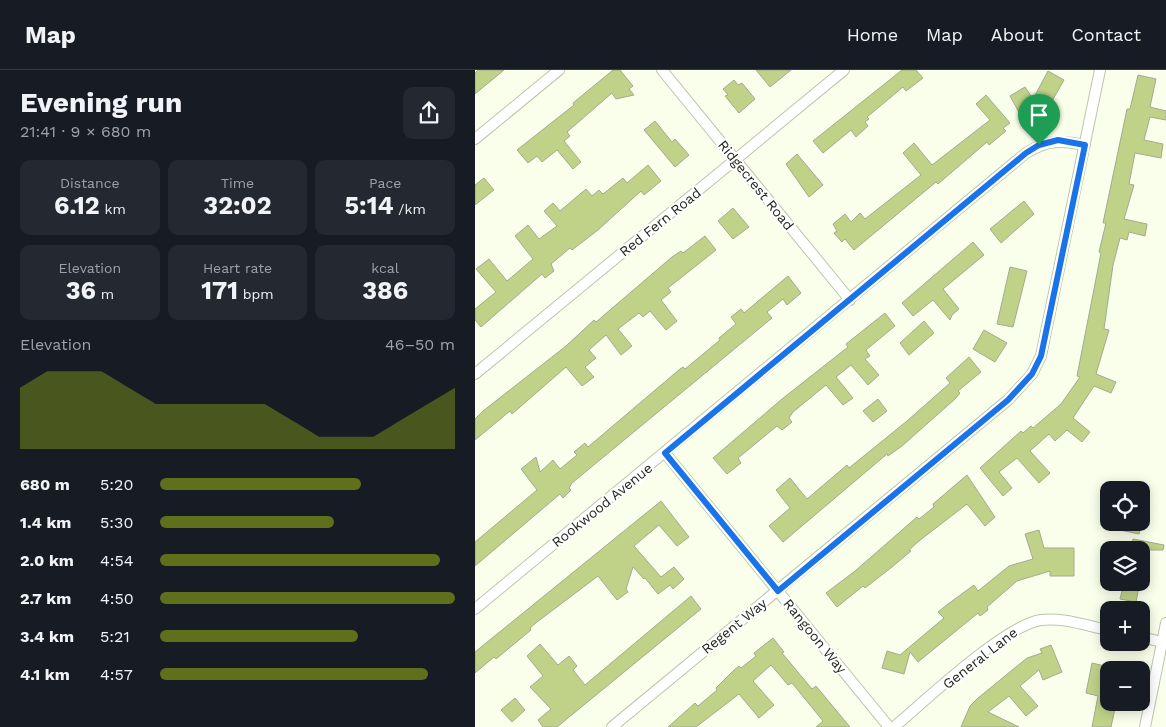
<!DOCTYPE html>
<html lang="en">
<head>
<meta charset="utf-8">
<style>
  :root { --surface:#171b24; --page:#242831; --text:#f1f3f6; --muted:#9ea1a6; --line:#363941; --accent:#5f6f1b }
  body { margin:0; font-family:"Work Sans",sans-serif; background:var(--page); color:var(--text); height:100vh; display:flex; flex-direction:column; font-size:19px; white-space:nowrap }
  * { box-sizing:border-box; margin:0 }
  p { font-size:16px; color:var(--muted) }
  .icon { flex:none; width:28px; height:28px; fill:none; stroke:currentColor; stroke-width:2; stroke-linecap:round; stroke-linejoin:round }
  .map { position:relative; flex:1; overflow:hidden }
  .drawer { display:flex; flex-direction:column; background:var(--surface); width:475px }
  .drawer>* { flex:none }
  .tools { position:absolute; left:625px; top:411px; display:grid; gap:10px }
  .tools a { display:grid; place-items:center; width:50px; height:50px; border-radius:10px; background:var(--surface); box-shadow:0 2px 12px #0003; font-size:25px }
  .pin { position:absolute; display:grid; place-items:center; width:42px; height:42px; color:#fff; margin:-51px -21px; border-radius:50% 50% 50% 0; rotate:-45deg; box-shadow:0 0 5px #0007 }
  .pin .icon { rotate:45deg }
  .round { display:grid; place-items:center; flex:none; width:52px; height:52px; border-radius:10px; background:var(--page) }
  .headline { display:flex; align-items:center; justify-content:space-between; height:85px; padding:0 20px }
  h1 { font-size:28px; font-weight:700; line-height:38px }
  .figures { display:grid; grid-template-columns:repeat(3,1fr); gap:8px; height:85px; padding:5px 20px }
  .figures div { display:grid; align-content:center; border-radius:10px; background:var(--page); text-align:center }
  .figures b { font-size:25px; font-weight:700 }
  .figures small { font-size:14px; font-weight:400 }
  .figures p { font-size:14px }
  .chart { height:140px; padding:10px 20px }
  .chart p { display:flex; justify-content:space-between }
  .chart svg { width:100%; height:90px; margin-top:5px; fill:var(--accent); opacity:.7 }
  ul { padding:0 20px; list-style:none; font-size:16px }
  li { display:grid; grid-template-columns:80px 60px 1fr; align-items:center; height:38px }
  li i { height:12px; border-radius:6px; background:var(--accent) }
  header { display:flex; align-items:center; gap:30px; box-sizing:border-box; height:70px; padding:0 25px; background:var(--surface); border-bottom:1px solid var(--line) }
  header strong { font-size:24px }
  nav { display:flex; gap:28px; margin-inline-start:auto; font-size:18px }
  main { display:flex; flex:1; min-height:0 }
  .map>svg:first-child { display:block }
</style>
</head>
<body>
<header>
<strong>Map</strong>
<nav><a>Home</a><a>Map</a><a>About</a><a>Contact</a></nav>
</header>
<main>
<section class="drawer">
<div class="headline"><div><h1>Evening run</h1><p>21:41 · 9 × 680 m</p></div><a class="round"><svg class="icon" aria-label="share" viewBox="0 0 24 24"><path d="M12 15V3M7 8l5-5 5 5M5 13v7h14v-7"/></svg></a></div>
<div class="figures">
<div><p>Distance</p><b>6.12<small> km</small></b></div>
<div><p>Time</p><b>32:02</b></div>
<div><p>Pace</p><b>5:14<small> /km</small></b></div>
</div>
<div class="figures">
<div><p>Elevation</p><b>36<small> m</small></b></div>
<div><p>Heart rate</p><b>171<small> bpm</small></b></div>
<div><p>kcal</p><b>386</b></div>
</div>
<div class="chart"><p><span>Elevation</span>46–50 m</p>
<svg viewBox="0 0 160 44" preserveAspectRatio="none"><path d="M0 44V14L10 6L20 6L30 6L40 14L50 22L60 22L70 22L80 22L90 22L100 30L110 38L120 38L130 38L140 30L150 22L160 14V44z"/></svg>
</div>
<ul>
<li><b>680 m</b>5:20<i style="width:68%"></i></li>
<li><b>1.4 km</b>5:30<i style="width:59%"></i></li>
<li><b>2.0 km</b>4:54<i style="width:95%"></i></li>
<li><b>2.7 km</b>4:50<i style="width:100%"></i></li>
<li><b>3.4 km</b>5:21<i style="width:67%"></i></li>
<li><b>4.1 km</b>4:57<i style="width:91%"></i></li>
</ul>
</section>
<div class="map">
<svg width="691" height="657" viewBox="0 0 691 657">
  <rect width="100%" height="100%" fill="#f9ffea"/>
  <g fill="#bfd288" stroke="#a3aa92">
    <polygon points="3,0 29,0 0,24 0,3"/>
    <polygon points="138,0 145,0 158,16 154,19 159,25 141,29 137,23 92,62 95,66 89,71 106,92 98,99 82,80 67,92 62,86 53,93 42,80 99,35 98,33"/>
    <polygon points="281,0 316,0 295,17"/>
    <polygon points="427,0 441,0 448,8 431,21 428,17 392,47 394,49 390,52 393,56 381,67 376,60 348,83 338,71"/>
    <polygon points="573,1 589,10 577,31 572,29 546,46 535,26 550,17 558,29"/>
    <polygon points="663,5 681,9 675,37 691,41 691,50 675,47 669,70 688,74 686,88 660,83 654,114 659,115 649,149 672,154 670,166 654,162 652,170 645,168 638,195 629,259 634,260 621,304 641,312 636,323 619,316 598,348 615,362 607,372 592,360 580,371 574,364 555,381 575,403 564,413 542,388 524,402 537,418 528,426 505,398 546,361 548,363 556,356 558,358 586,334 605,307 602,306 626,183 624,182 631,153 628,153 652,39 655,39"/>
    <polygon points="259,10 263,15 267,13 280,29 264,43 250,26 253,25 248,19"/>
    <polygon points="511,25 535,53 528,58 531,61 514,75 512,72 463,114 461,112 379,180 370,169 367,172 359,163 362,161 358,154 370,144 376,152 385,143 390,149 446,105 428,83 439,73 457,95 515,50 501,34"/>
    <polygon points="180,51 197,72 200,69 214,85 200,97 169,60"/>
    <polygon points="322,84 348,115 334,127 311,94"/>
    <polygon points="173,95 186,111 169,125 166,121 123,160 97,180 95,178 76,194 79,201 70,208 67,204 6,257 0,250 0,239 21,222 1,199 14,189 32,211 58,189 40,166 53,155 64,169 82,156 69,141 78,133 85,141 111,119 117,126 124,120 128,124 148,108 152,113"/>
    <polygon points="9,108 19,120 0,135 0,115"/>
    <polygon points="549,131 559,144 526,173 515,159"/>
    <polygon points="258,138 274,157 258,169 243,151"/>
    <polygon points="230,166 241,180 193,218 196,222 186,230 202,251 191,260 175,241 168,247 164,243 143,259 157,276 146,285 131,265 114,280 121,288 110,297 119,307 107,316 91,297 37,344 35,341 0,370 0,349 8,341 91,276 119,250 121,252 197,187 206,181 208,183"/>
    <polygon points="498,172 509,185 468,219 484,239 477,245 475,250 458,230 438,246 427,233"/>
    <polygon points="535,197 552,201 538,257 522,254"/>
    <polygon points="313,206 326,223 312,235 308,229 292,242 297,248 97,413 94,418 96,420 88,428 85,424 0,496 0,472 62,420 46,399 61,387 65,402 78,390 85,399 102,385 99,382 110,373 113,377 205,299 208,297 210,299 245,270 244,268 261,254 256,247 266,239 269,243"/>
    <polygon points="410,243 420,256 391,280 395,286 390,289 404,305 393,315 376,295 361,307 378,328 368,335 351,315 318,342 314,348 317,352 307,360 302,356 263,388 266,393 252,404 238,388 307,329 373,277 371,274"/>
    <polygon points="449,251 459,263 434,285 425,273"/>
    <polygon points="509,260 532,273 520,292 498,279"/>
    <polygon points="494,287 506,302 483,321 485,323 480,329 427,376 413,386 412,384 308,472 294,456 315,438 301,420 315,408 332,429 372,395 374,398 432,351 475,313 471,308"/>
    <polygon points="403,329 412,341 398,352 388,341"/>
    <polygon points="492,405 520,447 510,456 492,434 444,471 434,480 436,481 417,497 390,518 388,516 362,537 351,523 380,501 442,447 444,449 459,437 458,434"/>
    <polygon points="186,431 214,467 202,476 184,455 159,476 186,507 199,497 209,509 198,519 195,515 183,524 170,508 169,509 158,497 151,519 153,522 142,530 123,506 62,552 55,558 56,560 21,589 19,587 0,603 0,582"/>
    <polygon points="631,452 667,452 664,464 630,457"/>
    <polygon points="564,460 569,478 599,478 599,506 575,506 575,501 542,511 512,537 513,540 505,546 503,543 443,592 435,582 429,604 407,598 412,581 425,585 469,548 463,542 473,534 499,515 503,521 534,496 558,489 550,464"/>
    <polygon points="658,469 689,475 688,480 656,480"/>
    <polygon points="649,512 665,512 661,532 645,529"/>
    <polygon points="216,526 226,539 82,657 68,657 63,650 76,639 55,617 68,606 52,586 65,574 83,595 94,586 102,596 98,600 110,615"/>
    <polygon points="298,568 309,582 307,583 337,619 341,616 375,657 341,657 348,651 317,613 313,615 296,595 278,611 299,635 284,648 264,624 221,657 193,657 220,633 223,636 242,620 241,618 258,601 264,596 266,598 281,586 279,583"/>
    <polygon points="576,575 587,602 568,610 564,600 545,616 563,636 551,646 534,626 513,642 544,657 486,657 495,636 503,628 552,588 567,583 565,579"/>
    <polygon points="617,593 634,597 634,632 641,634 636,657 617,657 623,626 611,623"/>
    <polygon points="40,628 50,640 37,652 26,640"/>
  </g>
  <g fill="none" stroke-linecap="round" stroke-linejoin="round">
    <g stroke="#bec5ac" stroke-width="12">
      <g id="minor">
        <polyline points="187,0 375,230"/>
        <polyline points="0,69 84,0"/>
        <polyline points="0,304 369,0"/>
        <polyline points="190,383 414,657"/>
        <path d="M0,539L551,83C572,70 586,70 610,75"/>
        <polyline points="666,567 687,572"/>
        <polyline points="137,657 533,330 557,304 566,286 625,0"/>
        <path d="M419,657C450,631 530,555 566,550C588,547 612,556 634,560"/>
        <polyline points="670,657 691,553"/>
      </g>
    </g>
    <use href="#minor" stroke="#fff" stroke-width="10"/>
  </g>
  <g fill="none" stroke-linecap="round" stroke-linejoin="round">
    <g stroke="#fff" stroke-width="10">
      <polygon id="route" points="583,70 610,75 566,286 557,304 533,330 303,521 190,383 551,83 564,75"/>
    </g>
    <use href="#route" stroke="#1a73e8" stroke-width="6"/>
  </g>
  <g text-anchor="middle" stroke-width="4" stroke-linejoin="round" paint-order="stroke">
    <g font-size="14" fill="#24271d" stroke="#fff">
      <text transform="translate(281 115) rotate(51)" y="5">Ridgecrest Road</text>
      <text transform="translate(185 152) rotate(-39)" y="5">Red Fern Road</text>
      <text transform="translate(127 435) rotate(-39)" y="5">Rookwood Avenue</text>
      <text transform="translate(259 556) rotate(-39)" y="5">Regent Way</text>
      <text transform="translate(340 566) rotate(51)" y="5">Rangoon Way</text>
      <text transform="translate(505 588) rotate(-38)" y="5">General Lane</text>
    </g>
  </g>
</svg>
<div class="tools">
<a><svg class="icon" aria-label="locate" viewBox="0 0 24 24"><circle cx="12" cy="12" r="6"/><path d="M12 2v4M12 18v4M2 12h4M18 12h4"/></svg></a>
<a><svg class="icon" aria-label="layers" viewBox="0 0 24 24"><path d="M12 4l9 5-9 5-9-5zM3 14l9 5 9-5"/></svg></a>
<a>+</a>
<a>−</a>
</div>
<div class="pin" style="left:564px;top:75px;background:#1e9e55"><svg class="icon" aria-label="arrive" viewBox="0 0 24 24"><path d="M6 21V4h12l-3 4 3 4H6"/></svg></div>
</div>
</main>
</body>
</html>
